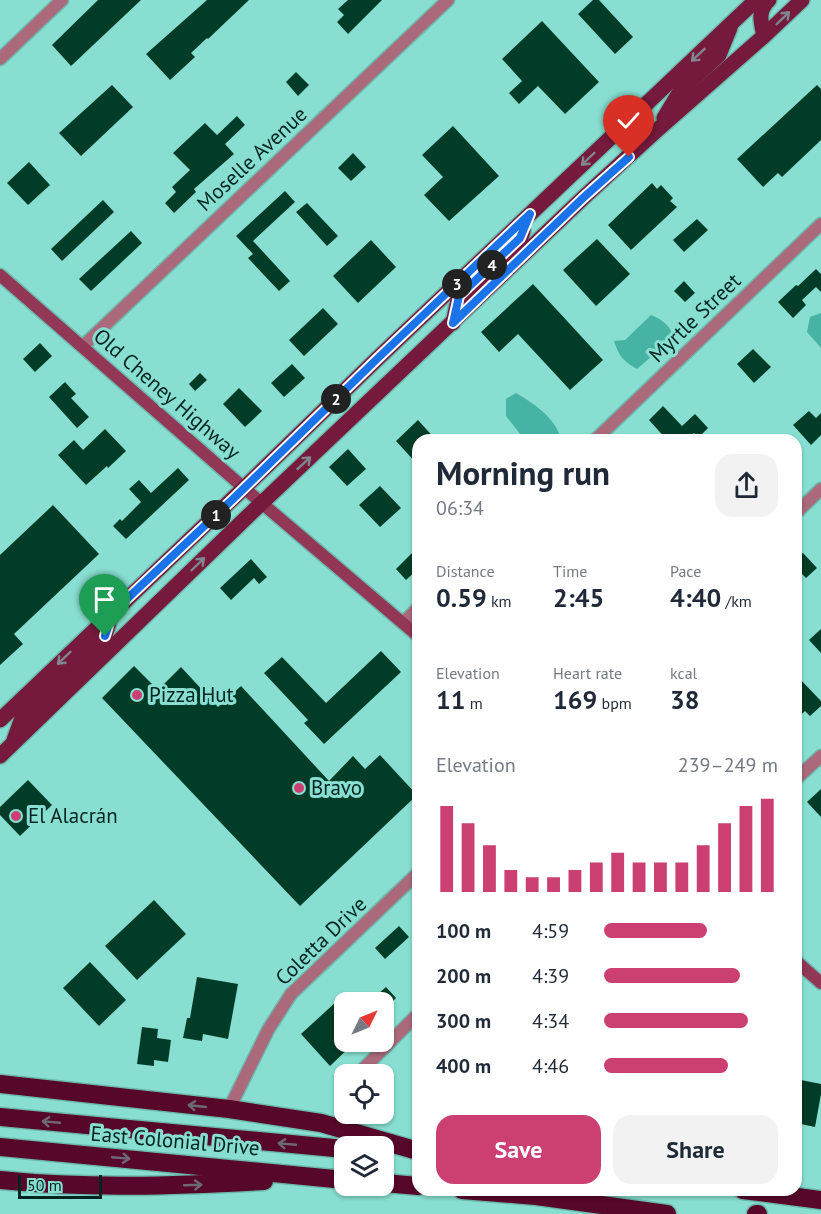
<!DOCTYPE html>
<html lang="en">
<head>
<meta charset="utf-8">
<style>
  :root { --surface:#fff; --page:#f2f2f3; --text:#1f2937; --muted:#747a83; --accent:#cb3f72 }
  body { margin:0; font-family:"PT Sans",sans-serif; background:var(--page); color:var(--text); height:100vh; display:flex; flex-direction:column; font-size:22px; white-space:nowrap }
  * { box-sizing:border-box; margin:0 }
  p { font-size:20px; color:var(--muted) }
  .icon { flex:none; width:33px; height:33px; fill:none; stroke:currentColor; stroke-width:2; stroke-linecap:round; stroke-linejoin:round }
  .map { position:relative; flex:1; overflow:hidden }
  .side { position:absolute; left:412px; top:434px; width:390px; height:762px; display:flex; flex-direction:column; background:var(--surface); border-radius:18px; box-shadow:0 2px 4px #0004 }
  .side>* { flex:none }
  .needle { width:39px; rotate:47deg }
  .tools { position:absolute; left:334px; top:992px; display:grid; gap:12px }
  .tools a { display:grid; place-items:center; width:60px; height:60px; border-radius:12px; background:var(--surface); box-shadow:0 2px 4px #0004; font-size:30px }
  .scale { position:absolute; left:18px; bottom:15px; width:84px; box-sizing:border-box; padding-left:6px; border:3px solid #00241f; border-top:0; font-size:16px; line-height:21px; white-space:nowrap; color:#00241f; -webkit-text-stroke:4px #88dfd1; paint-order:stroke }
  .pin { position:absolute; display:grid; place-items:center; width:51px; height:51px; color:#fff; margin:-62px -26px; border-radius:50% 50% 50% 0; rotate:-45deg; box-shadow:0 0 6px #0007 }
  .pin .icon { rotate:45deg }
  .km { position:absolute; width:30px; height:30px; margin:-15px; border-radius:50%; background:#222; color:#fff; font-size:16px; line-height:30px; text-align:center }
  .round { display:grid; place-items:center; flex:none; width:63px; height:63px; border-radius:18px; background:var(--page) }
  .overview { display:flex; align-items:center; justify-content:space-between; height:102px; padding:0 24px }
  h1 { font-size:33px; font-weight:600; line-height:45px }
  .figures { display:grid; grid-template-columns:repeat(3,1fr); gap:9px; height:102px; padding:6px 24px }
  .figures div { display:grid; align-content:center }
  .figures b { font-size:26px; font-weight:600 }
  .figures small { font-size:16px; font-weight:400 }
  .figures p { font-size:16px }
  .chart { height:168px; padding:12px 24px }
  .chart p { display:flex; justify-content:space-between }
  .chart svg { width:100%; height:108px; margin-top:6px; stroke:var(--accent); stroke-width:6 }
  .primary-button { display:flex; gap:12px; margin-top:auto; padding:12px 24px }
  .primary-button a { flex:1; height:69px; border-radius:18px; background:var(--accent); color:#fff; font-size:24px; font-weight:600; line-height:69px; text-align:center }
  .primary-button a+a { background:var(--page); color:var(--text) }
  ul { padding:0 24px; list-style:none; font-size:20px }
  li { display:grid; grid-template-columns:96px 72px 1fr; align-items:center; height:45px }
  li i { height:15px; border-radius:8px; background:var(--accent) }
  .map>svg:first-child { display:block }
</style>
</head>
<body>
<div class="map">
<svg width="821" height="1214" viewBox="0 0 821 1214">
  <rect width="100%" height="100%" fill="#88dfd1"/>
  <g fill="#46b3a4">
    <polygon points="821,313 821,348 807,332 810,317"/>
    <path d="M651,315C662,319 672,327 673,338L637,369C623,361 619,356 614,341L625,340Z"/>
    <path d="M516,393C533,403 551,415 559,433L555,439H524L506,416V399Z"/>
  </g>
  <g fill="#003c27">
    <polygon points="98,0 141,0 71,66 52,45"/>
    <polygon points="207,0 249,0 208,39 207,38 191,53 195,57 170,80 146,54"/>
    <polygon points="348,0 382,0 348,34 337,22 344,15 338,9"/>
    <polygon points="593,0 599,0 633,37 615,54 578,14"/>
    <polygon points="542,21 599,82 565,114 538,86 519,104 509,93 522,81 502,59"/>
    <polygon points="296,72 309,85 298,96 286,82"/>
    <polygon points="112,85 133,107 81,156 59,133"/>
    <polygon points="817,85 821,89 821,140 782,177 778,173 763,187 737,159"/>
    <polygon points="237,116 245,125 225,144 234,154 194,189 196,192 174,213 165,203 176,192 172,187 190,170 173,153 205,123 217,135"/>
    <polygon points="453,126 499,176 449,221 424,195 443,177 422,155"/>
    <polygon points="353,153 366,167 351,181 338,168"/>
    <polygon points="29,162 50,185 28,205 7,183"/>
    <polygon points="652,183 657,189 661,185 673,198 670,201 677,207 631,250 608,225"/>
    <polygon points="285,191 295,202 253,241 290,281 279,291 248,258 253,254 236,236"/>
    <polygon points="103,200 114,212 62,261 51,249"/>
    <polygon points="307,203 338,236 327,246 296,212"/>
    <polygon points="697,219 708,230 684,252 673,240"/>
    <polygon points="131,231 142,243 91,291 79,279"/>
    <polygon points="597,239 630,274 596,306 563,270"/>
    <polygon points="371,240 396,267 358,303 333,276"/>
    <polygon points="816,269 821,274 821,292 816,287 802,300 806,305 793,318 778,302 796,285 798,286"/>
    <polygon points="684,281 695,293 685,302 674,291"/>
    <polygon points="533,284 603,360 570,390 518,334 499,352 481,332"/>
    <polygon points="323,308 338,324 304,356 289,340"/>
    <polygon points="40,343 52,356 35,372 23,359"/>
    <polygon points="753,349 771,367 754,383 737,364"/>
    <polygon points="292,364 305,378 284,397 271,383"/>
    <polygon points="200,373 207,380 195,391 189,384"/>
    <polygon points="65,382 76,394 71,398 89,417 77,428 49,397"/>
    <polygon points="239,388 262,411 245,427 223,404"/>
    <polygon points="663,406 682,426 695,414 708,428 698,438 694,433 686,440 667,440 649,420"/>
    <polygon points="809,411 816,418 821,413 821,435 811,445 793,425"/>
    <polygon points="418,420 436,440 418,440 418,465 396,441"/>
    <polygon points="105,429 126,451 108,468 107,466 86,485 58,455 74,440 83,450"/>
    <polygon points="348,449 366,469 347,486 329,467"/>
    <polygon points="178,468 189,480 126,539 113,526 120,519 122,521 141,502 129,489 139,480 151,493"/>
    <polygon points="380,486 401,508 380,527 359,505"/>
    <polygon points="53,505 99,554 14,634 23,644 0,665 0,555"/>
    <polygon points="418,547 418,569 406,580 396,569"/>
    <polygon points="803,553 817,568 806,578 796,568 796,558"/>
    <polygon points="251,559 267,577 259,584 254,578 231,600 220,588"/>
    <polygon points="821,629 821,653 809,640"/>
    <polygon points="381,651 401,672 324,744 304,723 308,720 264,673 282,657 326,703"/>
    <polygon points="134,666 158,690 181,667 218,707 241,686 329,781 353,756 365,769 380,755 417,795 300,906 102,698"/>
    <polygon points="796,675 821,701 821,706 810,716 805,711 796,719"/>
    <polygon points="28,780 52,805 20,836 0,815 0,807"/>
    <polygon points="821,789 821,817 807,802"/>
    <polygon points="154,900 186,934 137,980 105,946"/>
    <polygon points="399,926 409,937 385,959 375,948"/>
    <polygon points="90,962 126,1000 99,1026 63,988"/>
    <polygon points="197,977 238,984 228,1039 203,1034 202,1041 183,1038 187,1018 190,1018"/>
    <polygon points="386,987 396,998 384,1010 384,1002 369,1002"/>
    <polygon points="337,1001 345,1010 345,1041 356,1041 330,1066 301,1034"/>
    <polygon points="142,1027 158,1029 157,1038 171,1040 168,1062 154,1060 154,1066 137,1064"/>
    <polygon points="796,1079 821,1084 821,1094 815,1127 796,1123"/>
  </g>
  <g fill="none" stroke-linecap="round" stroke-linejoin="round">
    <g stroke="#6dbaad" stroke-width="15">
      <g id="street">
        <polyline points="0,59 62,0"/>
        <polyline points="83,346 448,0"/>
        <polyline points="595,440 821,224"/>
        <polyline points="796,513 821,489"/>
        <polyline points="403,623 418,608"/>
        <polyline points="796,779 821,756"/>
        <polyline points="358,1074 418,1014"/>
        <polyline points="229,1109 268,1030 291,994 418,873"/>
      </g>
    </g>
    <g stroke="#6dbaad" stroke-width="15">
      <g id="secondary">
        <polyline points="0,275 244,488 418,636"/>
        <polyline points="796,961 821,983"/>
      </g>
    </g>
    <g stroke="#6dbaad" stroke-width="18">
      <g id="primary">
        <path d="M764,36C761,22 757,11 769,0"/>
        <polyline points="664,118 681,90 719,55 730,28"/>
        <polyline points="453,323 459,296 521,238 523,231"/>
        <polyline points="0,720 244,488 377,359 756,0"/>
        <polyline points="14,740 23,715 105,636 111,615"/>
        <polyline points="0,756 247,517 583,198 656,131 764,36 802,0"/>
      </g>
    </g>
    <g stroke="#6dbaad" stroke-width="21">
      <g id="highway">
        <polyline points="0,1084 229,1109 321,1123 418,1151"/>
        <polyline points="0,1117 345,1149"/>
        <polyline points="0,1147 345,1180"/>
        <path d="M0,1180C87,1189 176,1186 264,1181"/>
        <polyline points="384,1183 418,1186"/>
        <polyline points="462,1190 536,1196 667,1214"/>
        <polyline points="743,1190 821,1200"/>
        <polyline points="756,1214 758,1214"/>
      </g>
    </g>
    <use href="#street" stroke="#aa6a7b" stroke-width="12"/>
    <use href="#secondary" stroke="#933756" stroke-width="12"/>
    <use href="#primary" stroke="#751a3d" stroke-width="15"/>
    <use href="#highway" stroke="#570729" stroke-width="18"/>
  </g>
  <defs><path id="oneway-shaft" d="M-6 0H5M1.5-3L5.5 0L1.5 3" fill="none" stroke-width="1.6" stroke-linecap="round" stroke-linejoin="round" transform="scale(1.5)"/></defs>
  <g stroke="#7f868e">
    <use href="#oneway-shaft" transform="translate(783 18) rotate(-44)"/>
    <use href="#oneway-shaft" transform="translate(698 55) rotate(137)"/>
    <use href="#oneway-shaft" transform="translate(588 159) rotate(136)"/>
    <use href="#oneway-shaft" transform="translate(304 463) rotate(-43)"/>
    <use href="#oneway-shaft" transform="translate(198 564) rotate(-44)"/>
    <use href="#oneway-shaft" transform="translate(64 658) rotate(136)"/>
  </g>
  <g stroke="#6d6875">
    <use href="#oneway-shaft" transform="translate(197 1106) rotate(-174)"/>
    <use href="#oneway-shaft" transform="translate(51 1122) rotate(-175)"/>
    <use href="#oneway-shaft" transform="translate(287 1144) rotate(-175)"/>
    <use href="#oneway-shaft" transform="translate(121 1158) rotate(5)"/>
    <use href="#oneway-shaft" transform="translate(193 1185) rotate(-2)"/>
  </g>
  <g fill="none" stroke-linecap="round" stroke-linejoin="round">
    <g stroke="#fff" stroke-width="12">
      <polyline id="route" points="105,636 112,613 232,500 377,359 530,214 520,238 459,296 453,323 583,198 629,157"/>
    </g>
    <use href="#route" stroke="#1a73e8" stroke-width="8"/>
  </g>
  <g fill="#cb3f72" stroke="#88dfd1" stroke-width="2">
    <circle cx="137" cy="695" r="6"/>
    <circle cx="299" cy="788" r="6"/>
    <circle cx="16" cy="816" r="6"/>
  </g>
  <g text-anchor="middle" stroke-width="6" stroke-linejoin="round" paint-order="stroke">
    <g font-size="21" fill="#00241f" stroke="#88dfd1">
      <text transform="translate(252 159) rotate(-43)" y="7">Moselle Avenue</text>
      <text transform="translate(695 318) rotate(-44)" y="7">Myrtle Street</text>
      <text transform="translate(167 394) rotate(41)" y="7">Old Cheney Highway</text>
      <text transform="translate(321 941) rotate(-44)" y="7">Coletta Drive</text>
      <text transform="translate(175 1141) rotate(5)" y="7">East Colonial Drive</text>
    </g>
    <g font-size="21" fill="#00241f" stroke="#88dfd1" text-anchor="start">
      <text x="149" y="702">Pizza Hut</text>
      <text x="311" y="795">Bravo</text>
      <text x="28" y="823">El Alacrán</text>
    </g>
  </g>
</svg>
<div class="tools">
<a><svg class="needle" viewBox="-14 -14 28 28"><path d="M0-13l5 13h-10z" fill="#e53935"/><path d="M0 13l5-13h-10z" fill="#747a83"/></svg></a>
<a><svg class="icon" aria-label="locate" viewBox="0 0 24 24"><circle cx="12" cy="12" r="6"/><path d="M12 2v4M12 18v4M2 12h4M18 12h4"/></svg></a>
<a><svg class="icon" aria-label="layers" viewBox="0 0 24 24"><path d="M12 4l9 5-9 5-9-5zM3 14l9 5 9-5"/></svg></a>
</div>
<div class="scale">50 m</div>
<div class="pin" style="left:105px;top:636px;background:#1e9e55"><svg class="icon" aria-label="arrive" viewBox="0 0 24 24"><path d="M6 21V4h12l-3 4 3 4H6"/></svg></div>
<div class="pin" style="left:629px;top:157px;background:#d93025"><svg class="icon" aria-label="check" viewBox="0 0 24 24"><path d="M5 12l5 5 9-10"/></svg></div>
<b class="km" style="left:216px;top:515px">1</b>
<b class="km" style="left:336px;top:399px">2</b>
<b class="km" style="left:457px;top:284px">3</b>
<b class="km" style="left:492px;top:265px">4</b>
<section class="side">
<div class="overview"><div><h1>Morning run</h1><p>06:34</p></div><a class="round"><svg class="icon" aria-label="share" viewBox="0 0 24 24"><path d="M12 15V3M7 8l5-5 5 5M5 13v7h14v-7"/></svg></a></div>
<div class="figures">
<div><p>Distance</p><b>0.59<small> km</small></b></div>
<div><p>Time</p><b>2:45</b></div>
<div><p>Pace</p><b>4:40<small> /km</small></b></div>
</div>
<div class="figures">
<div><p>Elevation</p><b>11<small> m</small></b></div>
<div><p>Heart rate</p><b>169<small> bpm</small></b></div>
<div><p>kcal</p><b>38</b></div>
</div>
<div class="chart"><p><span>Elevation</span>239–249 m</p>
<svg viewBox="0 0 160 44" preserveAspectRatio="none"><path d="M5 44V9M15 44V16M25 44V25M35 44V35M45 44V38M55 44V38M65 44V35M75 44V32M85 44V28M95 44V32M105 44V32M115 44V32M125 44V25M135 44V16M145 44V9M155 44V6"/></svg>
</div>
<ul>
<li><b>100 m</b>4:59<i style="width:59%"></i></li>
<li><b>200 m</b>4:39<i style="width:78%"></i></li>
<li><b>300 m</b>4:34<i style="width:83%"></i></li>
<li><b>400 m</b>4:46<i style="width:71%"></i></li>
</ul>
<div class="primary-button"><a>Save</a><a>Share</a></div>
</section>
</div>
</body>
</html>
